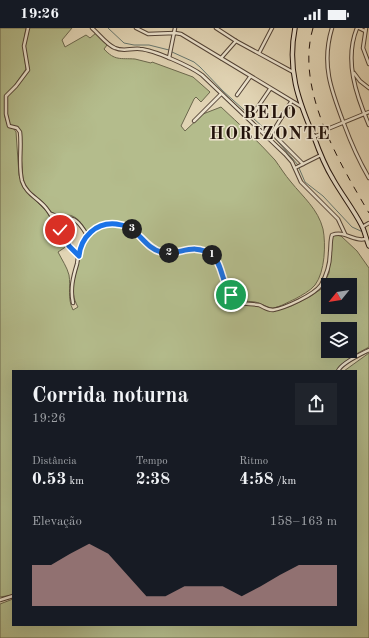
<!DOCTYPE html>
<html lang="pt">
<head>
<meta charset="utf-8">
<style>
  :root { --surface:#171b24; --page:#20242c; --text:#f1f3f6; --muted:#9ea1a6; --accent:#c59692 }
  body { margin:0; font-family:"Old Standard TT",serif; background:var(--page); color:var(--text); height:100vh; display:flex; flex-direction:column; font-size:15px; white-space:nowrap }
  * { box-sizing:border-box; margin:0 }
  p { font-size:13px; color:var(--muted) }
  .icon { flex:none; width:22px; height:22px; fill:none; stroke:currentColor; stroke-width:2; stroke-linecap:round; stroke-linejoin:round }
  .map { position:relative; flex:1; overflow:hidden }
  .drawer { position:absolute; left:12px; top:342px; width:345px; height:256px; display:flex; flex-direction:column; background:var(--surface); border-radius:0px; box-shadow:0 4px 16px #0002 }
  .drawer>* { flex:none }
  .needle { width:26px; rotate:240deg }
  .buttons { position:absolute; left:321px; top:250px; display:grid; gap:8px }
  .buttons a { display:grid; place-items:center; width:36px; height:36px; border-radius:0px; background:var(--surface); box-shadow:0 4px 16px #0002; font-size:20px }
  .pin { position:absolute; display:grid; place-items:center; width:34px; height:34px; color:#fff; margin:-17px; border:2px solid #fff; border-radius:50%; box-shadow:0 1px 4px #0007 }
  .km { position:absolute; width:20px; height:20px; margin:-10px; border-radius:50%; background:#222; color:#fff; font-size:11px; line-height:20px; text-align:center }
  .round { display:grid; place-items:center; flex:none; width:42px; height:42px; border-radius:0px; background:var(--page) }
  .headline { display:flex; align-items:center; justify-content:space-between; height:68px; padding:0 20px }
  h1 { font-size:22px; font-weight:700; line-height:30px }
  .stats { display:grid; grid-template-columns:repeat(3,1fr); gap:6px; height:68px; padding:4px 20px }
  .stats div { display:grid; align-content:center }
  .stats b { font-size:17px; font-weight:700 }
  .stats small { font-size:11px; font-weight:400 }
  .stats p { font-size:11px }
  .chart { height:112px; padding:8px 20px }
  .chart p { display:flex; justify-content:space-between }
  .chart svg { width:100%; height:72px; margin-top:4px; fill:var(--accent); opacity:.7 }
  .status { display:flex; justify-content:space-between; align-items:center; height:28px; padding:0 20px; background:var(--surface); direction:ltr }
  .status svg { height:11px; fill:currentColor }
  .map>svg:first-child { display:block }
</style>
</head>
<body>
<div class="status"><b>19:26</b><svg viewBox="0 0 49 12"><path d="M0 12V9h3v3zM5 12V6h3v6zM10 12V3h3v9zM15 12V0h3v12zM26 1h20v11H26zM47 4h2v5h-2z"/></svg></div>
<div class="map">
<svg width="369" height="610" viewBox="0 0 369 610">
  <rect width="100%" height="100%" fill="#e1d4b4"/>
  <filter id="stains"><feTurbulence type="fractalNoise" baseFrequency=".005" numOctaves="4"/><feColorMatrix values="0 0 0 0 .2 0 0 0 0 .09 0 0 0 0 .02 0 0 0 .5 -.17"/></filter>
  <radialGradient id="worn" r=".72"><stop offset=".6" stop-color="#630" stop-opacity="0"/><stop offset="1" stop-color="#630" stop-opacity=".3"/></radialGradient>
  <g fill="#b4bc8c" stroke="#6b674c" fill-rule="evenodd">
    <path d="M0,0H26L23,18L26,41L14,58L5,68V89L8,98L14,101L16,104L19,147L24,161L47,184L67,218L58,224C62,232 67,239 69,247C71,259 67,270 73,282L78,279C68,262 76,247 80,229C82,222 83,215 87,209C96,198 116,193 129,201C141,208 148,224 162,227C180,230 194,214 212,229C224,239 220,261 236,274L258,278L267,282L275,283L291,278L311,268L321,261L329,245L332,209L335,207L341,208L357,223L369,240V319C360,324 341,333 338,343H13V567L0,569ZM328,257H350V279H328ZM328,301H350V323H328Z"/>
    <path d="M29,0H72L62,12L65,19L86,7L90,10L96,5L107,17L104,21C115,33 120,30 135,31C140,32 146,34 151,35L152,34L193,49L210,64L201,74L196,69L194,71L181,98L185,103L203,86L221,79C239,96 258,113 275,132C280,139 285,147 291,154C303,169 318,181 323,201C326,216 325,244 315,257C310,263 302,267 295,271C288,274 280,279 273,280C267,280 261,275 255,274C250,273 243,274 238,271C220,260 228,232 210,222C193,213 179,225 163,222C139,218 142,193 108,195C100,195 93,199 87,205C83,197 77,187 67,187C63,187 59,188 55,186C50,184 47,179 44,175C35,167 27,163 23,152L19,101L10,97C7,87 5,77 8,67L28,43L25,19Z"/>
    <polygon points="369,325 369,610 0,610 0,576 13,571 13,597 356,597 356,343 344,343"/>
  </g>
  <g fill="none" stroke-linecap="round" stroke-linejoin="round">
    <g stroke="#66766e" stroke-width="1">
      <polyline points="108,0 124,15 134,17 149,17 169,22"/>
      <polyline points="172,24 194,34 200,39 223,63 274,109 298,137"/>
      <polyline points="299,140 305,154 323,168 352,199 363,204"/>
    </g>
    <g stroke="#524235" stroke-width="4.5">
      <g id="street">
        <path d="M28,0L24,18L28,42L16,58L6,68V86L9,98L17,100L20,104C22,120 18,136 22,153C26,166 38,170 46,180C58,195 63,215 79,228"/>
        <path d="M92,0C99,6 107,17 115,20C123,24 131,20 140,21C154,22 190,38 202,47L285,126L292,134L301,154L338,191L345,206"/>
        <polyline points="136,0 148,6 175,5 181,6 302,79"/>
        <polyline points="216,0 236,13 293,44"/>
        <path d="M332,0C321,36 331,62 344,96C351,115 359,133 369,150"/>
        <path d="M357,0C344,32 356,67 369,97"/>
        <polyline points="359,0 365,3"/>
        <polyline points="366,0 363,20 369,36"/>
        <polyline points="259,25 272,0"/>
        <polyline points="169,30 175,0"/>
        <polyline points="221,30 236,13"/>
        <polyline points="354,45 360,53 369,60"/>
        <polyline points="237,67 250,49"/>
        <polyline points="291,74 272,105 303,136"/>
        <polyline points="255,83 270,61"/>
        <polyline points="194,93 221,66"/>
        <polyline points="330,100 369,84"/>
        <polyline points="313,109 324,105"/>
        <polyline points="295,140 321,127"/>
        <path d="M51,186C71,195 72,182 87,207"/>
        <polyline points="362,199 369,195"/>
        <path d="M73,275C70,261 73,249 77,236C78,229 79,221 82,215C90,198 111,191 129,199C141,205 147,221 162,224C178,228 189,215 209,225C224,233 221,255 231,267C233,270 237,273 240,275C246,276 253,276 259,277C264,279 267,282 273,282C285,280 314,267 321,257C326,248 330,236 330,225C331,219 330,213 332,207C345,202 353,214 365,211"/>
        <path d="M338,343C341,335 361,326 369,322"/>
        <polyline points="0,572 13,568"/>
      </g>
    </g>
    <g stroke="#22120b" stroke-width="5.5">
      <path id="secondary" d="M295,0C287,41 298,72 314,109C319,123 325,138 333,151C342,167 354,182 362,198C365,204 366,211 369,218"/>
    </g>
    <use href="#street" stroke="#ece3ce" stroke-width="2.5"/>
    <use href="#secondary" stroke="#ece3ce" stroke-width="3.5"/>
    <path stroke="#22120b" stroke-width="1" stroke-dasharray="7 7" stroke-linecap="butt" d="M313,0C295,61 339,134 369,185"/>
  </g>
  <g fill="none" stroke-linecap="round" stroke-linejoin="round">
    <g stroke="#fff" stroke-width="8">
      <path id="route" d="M60,202L69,218L79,228C81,209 96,194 116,196C121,197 126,197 130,200C141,207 148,221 161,224C178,229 192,213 212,227C222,234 222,256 231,267"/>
    </g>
    <use href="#route" stroke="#1a73e8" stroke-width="5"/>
  </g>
  <g text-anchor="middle" stroke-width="3" stroke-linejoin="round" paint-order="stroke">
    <g font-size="18" font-weight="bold" letter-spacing="1" fill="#22120b" stroke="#ece3ce">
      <text x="270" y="90">BELO<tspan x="270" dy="21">HORIZONTE</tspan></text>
    </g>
  </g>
  <rect width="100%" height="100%" filter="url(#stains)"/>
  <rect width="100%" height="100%" fill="url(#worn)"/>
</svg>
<div class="buttons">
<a><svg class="needle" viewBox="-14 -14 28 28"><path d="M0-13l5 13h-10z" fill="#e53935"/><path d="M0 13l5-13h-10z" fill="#9ea1a6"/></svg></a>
<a><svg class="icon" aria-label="layers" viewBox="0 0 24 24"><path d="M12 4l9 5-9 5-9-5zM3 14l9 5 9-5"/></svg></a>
</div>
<div class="pin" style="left:231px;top:267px;background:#1e9e55"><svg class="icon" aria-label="arrive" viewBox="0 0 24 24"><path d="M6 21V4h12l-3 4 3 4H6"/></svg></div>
<div class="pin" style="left:60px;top:202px;background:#d93025"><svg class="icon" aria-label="check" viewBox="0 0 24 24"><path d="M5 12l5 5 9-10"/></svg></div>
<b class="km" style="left:212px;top:227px">1</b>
<b class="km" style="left:169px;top:225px">2</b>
<b class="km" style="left:132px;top:201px">3</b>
<section class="drawer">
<div class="headline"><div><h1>Corrida noturna</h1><p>19:26</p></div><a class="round"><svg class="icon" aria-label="share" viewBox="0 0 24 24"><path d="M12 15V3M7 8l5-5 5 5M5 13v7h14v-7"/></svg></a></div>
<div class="stats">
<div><p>Distância</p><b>0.53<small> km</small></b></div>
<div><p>Tempo</p><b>2:38</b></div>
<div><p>Ritmo</p><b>4:58<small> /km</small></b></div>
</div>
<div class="chart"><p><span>Elevação</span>158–163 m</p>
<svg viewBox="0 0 160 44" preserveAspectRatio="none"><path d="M0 44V19L10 19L20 12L30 6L40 12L50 25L60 38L70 38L80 32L90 32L100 32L110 38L120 32L130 25L140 19L150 19L160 19V44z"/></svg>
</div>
</section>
</div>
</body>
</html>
